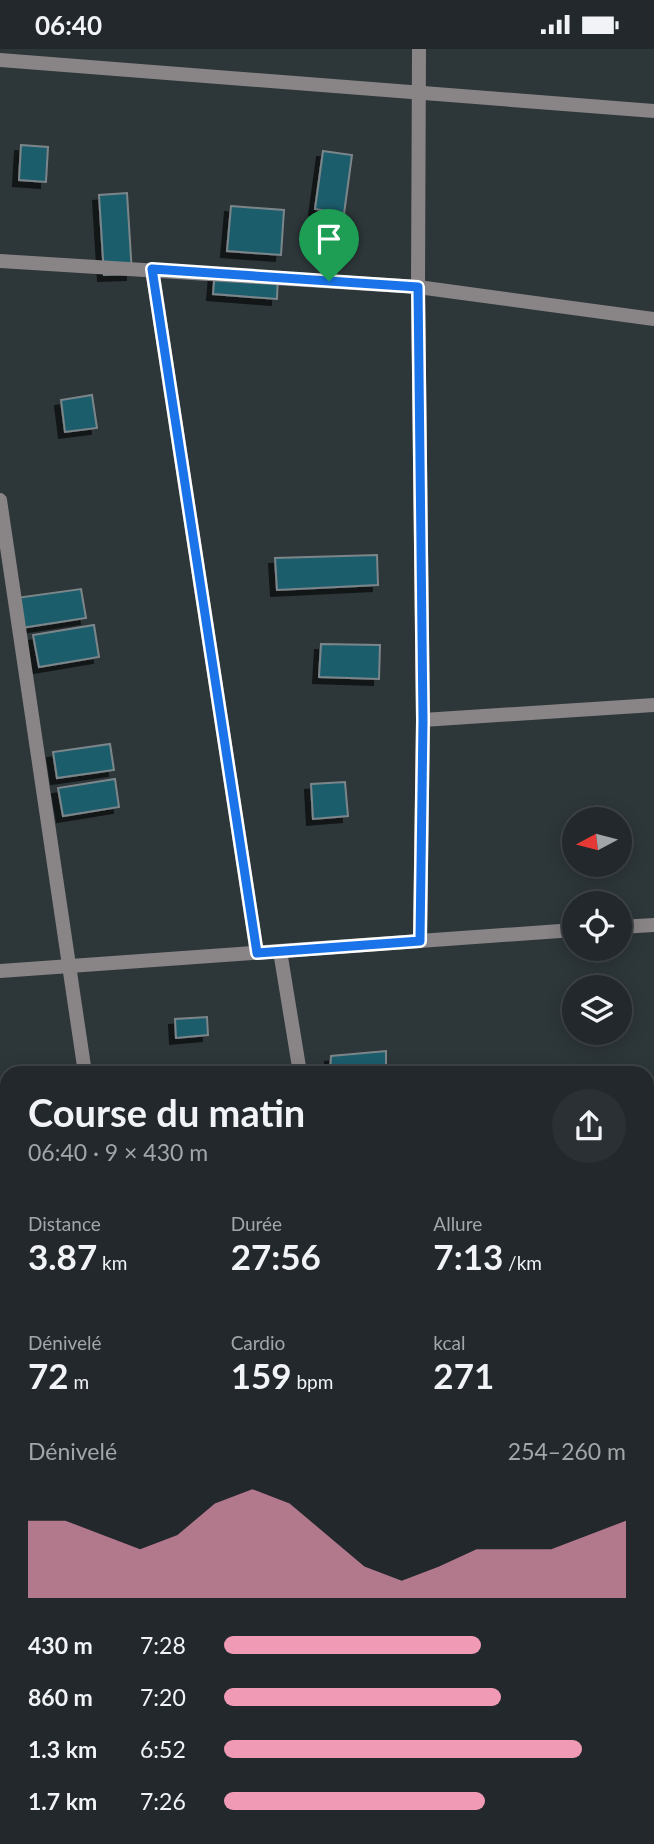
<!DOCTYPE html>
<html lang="fr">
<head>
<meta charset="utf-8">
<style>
  :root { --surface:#22282b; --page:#2a3033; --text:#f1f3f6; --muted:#a2a6a9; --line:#3f4447; --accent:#f09ab6 }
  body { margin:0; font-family:Lato,sans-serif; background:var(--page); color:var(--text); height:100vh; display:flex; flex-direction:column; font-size:26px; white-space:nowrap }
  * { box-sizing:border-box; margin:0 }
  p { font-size:23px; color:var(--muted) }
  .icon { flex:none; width:38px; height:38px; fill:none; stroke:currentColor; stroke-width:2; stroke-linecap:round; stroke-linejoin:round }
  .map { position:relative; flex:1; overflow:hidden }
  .sheet { position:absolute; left:0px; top:1017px; width:654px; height:779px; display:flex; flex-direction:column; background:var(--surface); border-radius:21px 21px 0 0; box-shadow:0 4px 18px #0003,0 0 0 2px var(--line) }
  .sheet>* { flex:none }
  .needle { width:46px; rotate:263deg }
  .tools { position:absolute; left:562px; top:758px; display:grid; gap:14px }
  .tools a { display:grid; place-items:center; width:70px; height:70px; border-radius:50%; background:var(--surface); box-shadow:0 4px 18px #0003,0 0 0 2px var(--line); font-size:35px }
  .pin { position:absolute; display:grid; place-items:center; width:60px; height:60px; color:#fff; margin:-72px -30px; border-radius:50% 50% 50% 0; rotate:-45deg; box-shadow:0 0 7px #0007 }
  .pin .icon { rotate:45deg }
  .round { display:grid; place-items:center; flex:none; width:74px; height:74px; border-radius:37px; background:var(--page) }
  .head { display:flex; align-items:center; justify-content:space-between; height:119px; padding:0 28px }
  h1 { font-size:38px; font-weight:700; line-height:52px }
  .stats { display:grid; grid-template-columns:repeat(3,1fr); gap:10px; height:119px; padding:7px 28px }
  .stats div { display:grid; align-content:center }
  .stats b { font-size:35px; font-weight:700 }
  .stats small { font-size:19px; font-weight:400 }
  .stats p { font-size:19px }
  .chart { height:196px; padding:14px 28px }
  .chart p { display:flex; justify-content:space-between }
  .chart svg { width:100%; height:126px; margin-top:7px; fill:var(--accent); opacity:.7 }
  ul { padding:0 28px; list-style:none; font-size:23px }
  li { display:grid; grid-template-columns:112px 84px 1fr; align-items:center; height:52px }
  li i { height:18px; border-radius:9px; background:var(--accent) }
  .status { display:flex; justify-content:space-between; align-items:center; height:49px; padding:0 35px; background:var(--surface); direction:ltr }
  .status svg { height:19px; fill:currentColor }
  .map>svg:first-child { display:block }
</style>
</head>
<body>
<div class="status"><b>06:40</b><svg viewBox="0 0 49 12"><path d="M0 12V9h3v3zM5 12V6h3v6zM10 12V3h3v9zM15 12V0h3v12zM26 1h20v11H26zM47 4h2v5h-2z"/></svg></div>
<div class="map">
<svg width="654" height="1795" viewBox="0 0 654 1795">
  <defs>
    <filter id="shadow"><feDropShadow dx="-6" dy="6" stdDeviation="0" flood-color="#0009"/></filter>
  </defs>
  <rect width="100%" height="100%" fill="#2d3639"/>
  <g fill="#1d5d6c" stroke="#7c868a" stroke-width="2" filter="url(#shadow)">
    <polygon points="21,96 48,98 46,133 19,131"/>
    <polygon points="323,102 352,106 344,165 315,160"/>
    <polygon points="127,144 132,225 104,226 99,146"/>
    <polygon points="231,157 284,161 281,206 227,202"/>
    <polygon points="215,221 278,226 277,250 213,245"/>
    <polygon points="92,346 97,379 65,383 61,351"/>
    <polygon points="377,506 378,536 277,541 275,509"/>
    <polygon points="81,540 86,569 21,579 16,549"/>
    <polygon points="94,576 99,608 39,618 33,586"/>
    <polygon points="321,595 380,596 379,630 319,628"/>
    <polygon points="110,695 114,721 57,729 53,703"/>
    <polygon points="115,730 119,758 63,767 58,739"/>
    <polygon points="345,733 348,767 313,770 311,735"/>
    <polygon points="207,968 208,986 176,989 175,970"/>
    <polygon points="386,1002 386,1024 330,1024 331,1007"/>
    <polygon points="0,1030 4,1073 0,1074"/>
    <polygon points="7,1203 7,1223 0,1224 0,1204"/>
    <polygon points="7,1471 7,1515 0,1515 0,1472"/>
    <rect x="648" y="1672" width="6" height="34"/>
    <polygon points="305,1788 367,1788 367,1795 306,1795"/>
    <rect x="491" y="1788" width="76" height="7"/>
  </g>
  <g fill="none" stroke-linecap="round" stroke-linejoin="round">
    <g stroke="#898485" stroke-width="14">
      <polyline points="419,0 418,238 423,671 420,892"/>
      <polyline points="0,11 654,62"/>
      <polyline points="0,212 418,238 654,270"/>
      <polyline points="152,220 257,904"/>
      <polyline points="0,451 85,1024"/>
      <polyline points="423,671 654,656"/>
      <polyline points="620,878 654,876"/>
      <polyline points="280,902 300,1024"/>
      <polyline points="0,922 574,881"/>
      <polyline points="0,1162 7,1161"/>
      <polyline points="648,1169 654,1171"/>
      <polyline points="648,1415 654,1415"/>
      <polyline points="0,1451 7,1451"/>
      <polyline points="0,1676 7,1675"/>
      <polyline points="418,1795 419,1788"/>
    </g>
  </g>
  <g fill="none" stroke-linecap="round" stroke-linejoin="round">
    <g stroke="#fff" stroke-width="14">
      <polygon id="route" points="152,220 418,238 423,671 420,892 257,904"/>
    </g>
    <use href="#route" stroke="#1a73e8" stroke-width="9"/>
  </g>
</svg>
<div class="tools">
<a><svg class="needle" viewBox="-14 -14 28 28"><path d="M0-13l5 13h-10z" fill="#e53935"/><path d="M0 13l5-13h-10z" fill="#a2a6a9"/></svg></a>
<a><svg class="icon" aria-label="locate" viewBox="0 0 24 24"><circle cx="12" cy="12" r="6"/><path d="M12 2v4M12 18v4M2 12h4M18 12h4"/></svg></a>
<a><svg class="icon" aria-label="layers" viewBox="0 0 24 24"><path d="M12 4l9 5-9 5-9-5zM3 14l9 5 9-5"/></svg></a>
</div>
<div class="pin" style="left:329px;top:232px;background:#1e9e55"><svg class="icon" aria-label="arrive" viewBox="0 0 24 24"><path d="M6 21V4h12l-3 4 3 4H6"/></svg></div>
<section class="sheet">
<div class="head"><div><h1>Course du matin</h1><p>06:40 · 9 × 430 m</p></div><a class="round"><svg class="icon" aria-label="share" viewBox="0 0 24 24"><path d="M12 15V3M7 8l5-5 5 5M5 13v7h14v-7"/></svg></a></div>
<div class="stats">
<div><p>Distance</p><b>3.87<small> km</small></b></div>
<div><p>Durée</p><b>27:56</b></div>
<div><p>Allure</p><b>7:13<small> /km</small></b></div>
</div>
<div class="stats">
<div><p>Dénivelé</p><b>72<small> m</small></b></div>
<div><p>Cardio</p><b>159<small> bpm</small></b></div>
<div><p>kcal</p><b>271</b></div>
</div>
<div class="chart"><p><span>Dénivelé</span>254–260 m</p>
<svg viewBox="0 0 160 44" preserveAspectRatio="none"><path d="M0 44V17L10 17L20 22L30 27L40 22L50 11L60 6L70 11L80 22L90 33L100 38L110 33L120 27L130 27L140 27L150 22L160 17V44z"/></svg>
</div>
<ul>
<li><b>430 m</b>7:28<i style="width:64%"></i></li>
<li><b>860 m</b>7:20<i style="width:69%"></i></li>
<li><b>1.3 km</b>6:52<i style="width:89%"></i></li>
<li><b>1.7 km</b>7:26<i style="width:65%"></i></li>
</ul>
</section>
</div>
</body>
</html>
